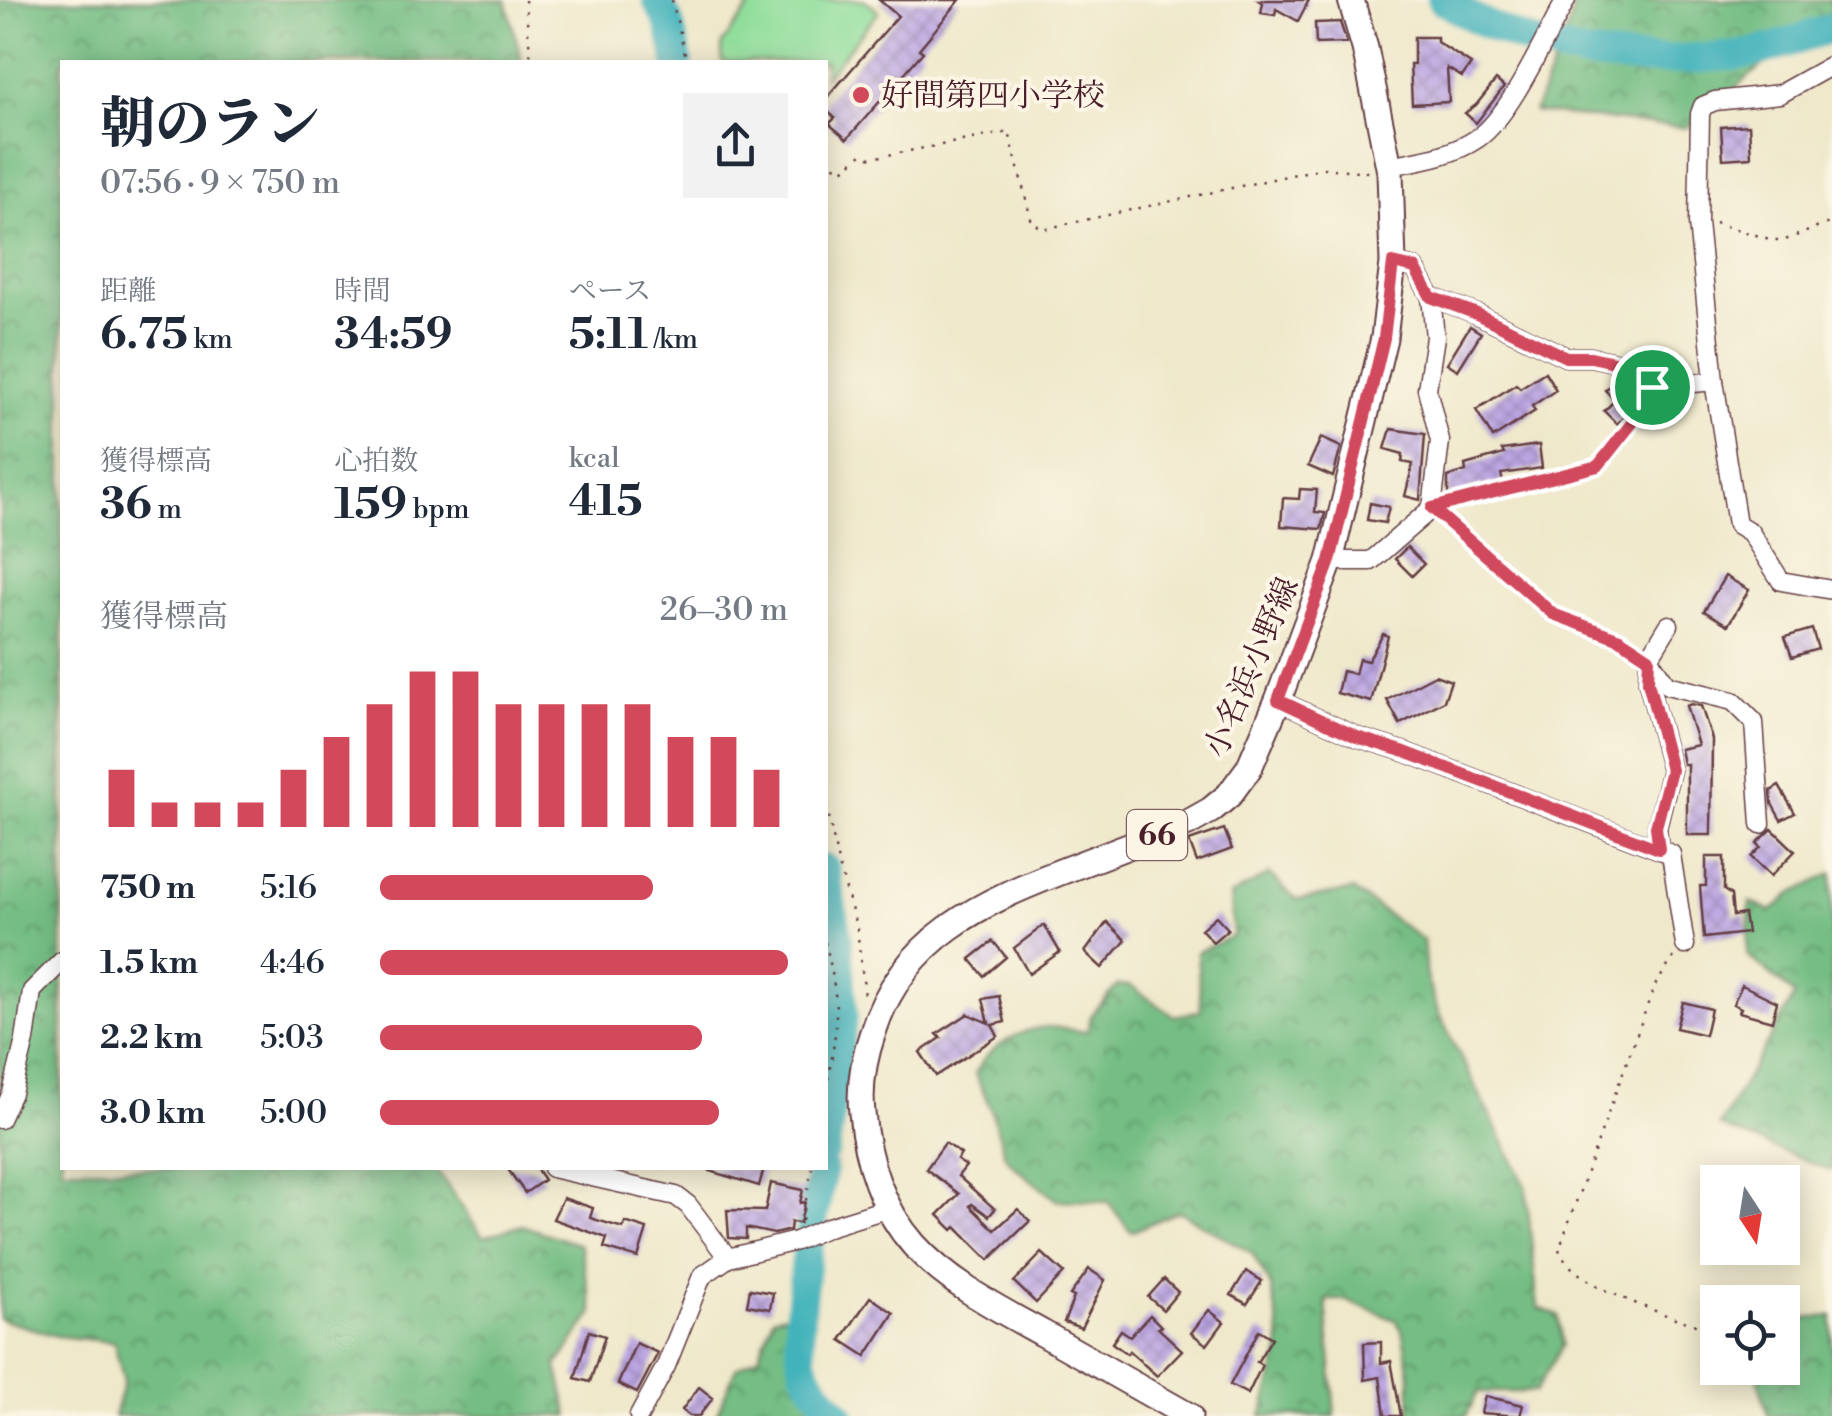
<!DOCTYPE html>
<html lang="ja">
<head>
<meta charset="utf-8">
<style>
  :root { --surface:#fff; --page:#f2f2f3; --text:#1f2937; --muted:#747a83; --accent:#d1495b }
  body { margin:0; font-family:"Libre Bodoni","Noto Serif JP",serif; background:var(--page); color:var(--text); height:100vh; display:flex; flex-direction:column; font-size:38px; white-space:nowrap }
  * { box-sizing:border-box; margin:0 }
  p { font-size:32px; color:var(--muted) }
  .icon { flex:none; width:55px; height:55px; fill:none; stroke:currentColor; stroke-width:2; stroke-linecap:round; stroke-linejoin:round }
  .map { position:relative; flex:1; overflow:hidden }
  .drawer { position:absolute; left:60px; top:60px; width:768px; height:1110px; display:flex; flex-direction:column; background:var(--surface); border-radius:0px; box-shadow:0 5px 25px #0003 }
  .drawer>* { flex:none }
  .needle { width:65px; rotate:168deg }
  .buttons { position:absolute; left:1700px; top:1165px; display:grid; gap:20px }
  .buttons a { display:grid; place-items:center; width:100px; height:100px; border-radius:0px; background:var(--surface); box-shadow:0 5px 25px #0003; font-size:50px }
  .pin { position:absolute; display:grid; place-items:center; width:85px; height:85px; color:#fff; margin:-42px; border:5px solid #fff; border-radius:50%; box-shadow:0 2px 10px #0007 }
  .round { display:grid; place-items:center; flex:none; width:105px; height:105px; border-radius:0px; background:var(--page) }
  .overview { display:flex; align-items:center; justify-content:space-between; height:170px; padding:0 40px }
  h1 { font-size:55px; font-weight:800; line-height:75px }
  .stats { display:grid; grid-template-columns:repeat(3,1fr); gap:15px; height:170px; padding:10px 40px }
  .stats div { display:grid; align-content:center }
  .stats b { font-size:42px; font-weight:800 }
  .stats small { font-size:28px; font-weight:400 }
  .stats p { font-size:28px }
  .chart { height:280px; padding:20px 40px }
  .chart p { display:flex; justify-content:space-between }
  .chart svg { width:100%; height:180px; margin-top:10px; stroke:var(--accent); stroke-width:6 }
  ul { padding:0 40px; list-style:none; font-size:32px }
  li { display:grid; grid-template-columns:160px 120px 1fr; align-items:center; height:75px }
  li i { height:25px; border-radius:12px; background:var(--accent) }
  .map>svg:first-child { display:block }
</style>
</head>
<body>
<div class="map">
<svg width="1832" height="1416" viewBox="0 0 1832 1416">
  <defs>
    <pattern id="forest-crowns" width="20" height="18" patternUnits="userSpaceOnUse" patternTransform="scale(2.5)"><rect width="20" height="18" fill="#74bd84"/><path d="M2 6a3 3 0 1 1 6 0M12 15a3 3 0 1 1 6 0" fill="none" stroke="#61996c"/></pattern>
    <pattern id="building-cross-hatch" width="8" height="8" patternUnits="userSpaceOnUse" patternTransform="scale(2.5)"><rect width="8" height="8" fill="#bca6e3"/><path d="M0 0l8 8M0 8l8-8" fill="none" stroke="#9b87b8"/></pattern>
  </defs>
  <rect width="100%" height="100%" fill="#fcf5e5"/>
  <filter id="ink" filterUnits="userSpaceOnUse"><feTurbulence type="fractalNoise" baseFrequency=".01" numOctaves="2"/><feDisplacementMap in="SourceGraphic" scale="20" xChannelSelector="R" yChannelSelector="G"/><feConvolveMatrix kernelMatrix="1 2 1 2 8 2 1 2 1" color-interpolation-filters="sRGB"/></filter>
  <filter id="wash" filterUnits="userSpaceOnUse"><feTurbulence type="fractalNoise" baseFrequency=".0048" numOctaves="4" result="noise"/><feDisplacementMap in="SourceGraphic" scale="40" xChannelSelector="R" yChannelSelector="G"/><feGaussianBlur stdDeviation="2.25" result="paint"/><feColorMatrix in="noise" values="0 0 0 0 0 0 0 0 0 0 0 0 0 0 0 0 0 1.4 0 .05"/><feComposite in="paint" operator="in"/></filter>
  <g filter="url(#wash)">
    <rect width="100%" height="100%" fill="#efe8cb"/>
    <polygon fill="#91de9c" stroke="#6e7e64" stroke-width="2.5" points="755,0 865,0 879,12 825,77 825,62 722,62 722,44"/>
    <g fill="url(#forest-crowns)" stroke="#5f6e58" stroke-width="2.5">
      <polygon points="0,0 506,0 522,62 62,62 62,1168 435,1168 483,1237 522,1225 580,1245 593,1313 557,1366 569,1416 114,1416 124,1382 114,1342 57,1336 0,1319"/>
      <path d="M1575,0C1594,7 1614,8 1632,0H1832V14L1820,17L1687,128L1534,112L1569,26Z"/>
      <polygon points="1832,873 1832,1171 1719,1126 1795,995 1747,955 1750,902 1772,911 1790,895"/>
      <path d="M1270,874L1297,900L1353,890L1423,940L1426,977L1439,1014L1526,1186L1538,1308L1558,1315L1562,1345L1535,1392H1478L1466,1416H1410L1411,1379L1402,1330L1395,1320L1347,1300H1326L1335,1416H1262L1280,1352L1279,1327L1271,1287L1252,1253L1178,1211L1131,1232L1108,1202L1056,1200L1013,1165L1005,1156L991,1109L975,1074C984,1051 1021,1028 1046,1027C1060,1026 1073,1032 1087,1031L1092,1014L1118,985L1131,986L1174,1016L1201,1011L1197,952L1233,936L1230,896Z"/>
      <polygon points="786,1314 794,1352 828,1416 716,1416 736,1368 759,1356 773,1317"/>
      <polygon points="1832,1316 1832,1416 1768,1416 1756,1370 1757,1368 1782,1368 1783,1321"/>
    </g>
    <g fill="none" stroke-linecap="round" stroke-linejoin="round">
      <g stroke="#43b2bb" stroke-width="30">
        <polyline points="657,0 669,23 678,62"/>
        <path d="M1442,0C1528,52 1598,66 1698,58C1716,57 1735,57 1752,53C1779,47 1806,36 1832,28"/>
        <polyline points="825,869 838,941 843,1017 825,1149"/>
        <path d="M822,1168C815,1214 789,1326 804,1366C811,1386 827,1401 840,1416"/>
      </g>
    </g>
    <g id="blocks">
      <g fill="url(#building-cross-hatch)">
        <polygon points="879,0 960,0 919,49 923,52 847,139 829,124 835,118 825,109 825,100 898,16"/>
        <polygon points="1258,0 1309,0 1298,21 1276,9 1275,15 1261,13 1263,3"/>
        <polygon points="1340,22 1347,43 1316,44 1315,23"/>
        <polygon points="1414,37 1437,37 1437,42 1471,64 1462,77 1447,68 1449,102 1412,104 1410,64 1414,64"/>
        <polygon points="1496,80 1504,87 1476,123 1465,113 1476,105"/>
        <polygon points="1749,125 1751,157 1723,159 1721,127"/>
        <polygon points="1470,326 1481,333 1458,370 1447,363"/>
        <polygon points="1545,372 1556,390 1532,406 1535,411 1493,438 1476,410 1516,384 1520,388"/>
        <polygon points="1615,380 1629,393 1643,398 1617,424 1604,411 1615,400 1605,390"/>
        <polygon points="1391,429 1425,434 1420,500 1405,496 1413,464 1402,462 1403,454 1385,449"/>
        <polygon points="1321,438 1341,447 1333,477 1308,466"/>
        <polygon points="1539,445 1542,468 1501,474 1503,482 1467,491 1469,495 1448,502 1448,477 1466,471 1465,465 1504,454 1502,450"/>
        <polygon points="1300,489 1317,490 1315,512 1325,513 1321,529 1281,526 1283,498 1299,499"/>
        <polygon points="1370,503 1389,507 1385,523 1367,520"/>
        <polygon points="1407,547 1424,564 1412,576 1395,559"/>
        <polygon points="1725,576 1749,590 1728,625 1704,611"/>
        <polygon points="1812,629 1818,649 1792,657 1785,637"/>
        <polygon points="1383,634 1388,636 1371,702 1337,693 1342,671 1355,674 1359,659 1368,661"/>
        <polygon points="1435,675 1451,681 1444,701 1400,724 1387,700"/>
        <polygon points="1691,704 1701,706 1712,739 1711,835 1687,835 1687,764 1683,764 1680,749 1698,745 1686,706"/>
        <polygon points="1779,786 1795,813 1781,820 1772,804 1771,791"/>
        <polygon points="1224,829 1232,849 1197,862 1189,841"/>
        <polygon points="1772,829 1795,851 1771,876 1751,857 1761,847 1757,843"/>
        <polygon points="1706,857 1724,857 1724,890 1731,895 1733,916 1744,914 1747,933 1704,938 1700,886 1706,886"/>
        <polygon points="1216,916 1228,929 1213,942 1201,929"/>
        <polygon points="1107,922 1126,940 1102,968 1085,952"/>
        <polygon points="1044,925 1060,952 1029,974 1014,948"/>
        <polygon points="993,941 1006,957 984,976 970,959"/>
        <polygon points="1742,985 1777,1002 1772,1021 1739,1012 1741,1008 1733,1004"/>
        <polygon points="999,996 1005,1022 992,1025 998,1036 936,1076 920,1052 941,1038 937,1034 968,1014 989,1023 983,999"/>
        <polygon points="1683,1002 1711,1009 1705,1035 1676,1028"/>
        <polygon points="945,1143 961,1154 957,1160 966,1166 958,1176 995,1209 989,1216 972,1204 970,1206 995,1230 1018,1209 1030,1221 989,1260 956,1227 953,1230 938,1215 959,1194 926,1169"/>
        <polygon points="507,1168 536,1168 544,1180 525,1193"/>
        <polygon points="710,1168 764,1168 759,1186 710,1171"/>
        <polygon points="771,1183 803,1190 800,1203 805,1202 800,1223 791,1222 790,1230 774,1234 746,1228 746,1239 729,1238 727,1210 765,1211"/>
        <polygon points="563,1198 593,1208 590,1218 623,1228 625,1222 647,1229 638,1258 604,1248 607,1238 553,1219"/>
        <polygon points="1042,1253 1064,1273 1036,1303 1014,1282"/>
        <polygon points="1089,1269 1105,1280 1081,1328 1064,1322 1074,1297 1070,1295"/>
        <polygon points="1246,1271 1262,1281 1247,1304 1231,1295"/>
        <polygon points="1164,1279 1178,1292 1163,1310 1148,1297"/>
        <polygon points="750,1289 773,1293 770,1309 747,1305"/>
        <polygon points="870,1297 894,1313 866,1356 841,1340"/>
        <polygon points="1209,1310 1224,1322 1207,1345 1191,1333"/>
        <polygon points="1150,1315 1161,1326 1158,1328 1182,1350 1157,1376 1129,1351 1127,1354 1112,1343 1121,1330 1130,1336"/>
        <polygon points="1259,1330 1272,1338 1257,1362 1262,1365 1248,1394 1230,1385"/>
        <polygon points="589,1331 605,1336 590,1382 575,1378"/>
        <polygon points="1381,1342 1381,1363 1391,1361 1401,1416 1385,1416 1380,1377 1365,1380 1364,1343"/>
        <polygon points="636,1343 658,1353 637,1393 618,1384"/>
        <polygon points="699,1387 713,1398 699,1416 690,1416 682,1410"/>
        <polygon points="1485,1396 1523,1405 1520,1416 1481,1413"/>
      </g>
    </g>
  </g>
  <g filter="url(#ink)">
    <use href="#blocks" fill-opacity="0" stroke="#633d43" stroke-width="2.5"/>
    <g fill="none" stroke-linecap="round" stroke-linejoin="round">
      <g stroke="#633d43" stroke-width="21">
        <g id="minor">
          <polyline points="1832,65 1780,94 1715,101 1703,106 1700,114 1698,223 1714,381 1737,524 1750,532 1781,581 1832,590"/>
          <path d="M1389,166C1420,160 1452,156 1478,138C1510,116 1545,37 1566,0"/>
          <polyline points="1393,263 1415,268 1431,297 1477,314 1566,357 1591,357 1614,362 1637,383 1652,387 1714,381"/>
          <polyline points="1330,561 1371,561 1432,508 1440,441 1427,389 1435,337 1431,297"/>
          <polyline points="1649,659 1667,685 1733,701 1754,722 1761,824"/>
          <polyline points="1278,700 1357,737 1405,752 1671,854 1685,945"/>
          <polyline points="1659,849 1657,827 1671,770 1648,682 1649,658 1669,625"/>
          <polyline points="0,1119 12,1093 25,1040 32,991 62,961"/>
          <polyline points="552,1168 676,1196 688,1205 728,1258"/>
          <polyline points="639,1416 666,1366 702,1276 728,1258 796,1241 828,1227 889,1208"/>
        </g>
      </g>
      <g stroke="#633d43" stroke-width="29">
        <path id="primary" d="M1189,1416C1141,1389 1092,1361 1044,1334C999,1309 949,1284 914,1245C882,1209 866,1160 862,1113C859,1086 864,1058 873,1032C903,937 982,902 1068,869C1108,854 1148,838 1188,823L1211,810L1229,795L1249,768L1278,700L1330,561L1384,338L1393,263L1390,172L1365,48L1351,0"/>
      </g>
      <g stroke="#633d43" stroke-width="2.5" stroke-dasharray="2.5 8" stroke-linecap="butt">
        <polyline points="525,0 531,62"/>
        <polyline points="672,0 687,62"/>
        <polyline points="825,161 843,170 862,154 872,158 1009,132 1032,223 1044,229 1323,168 1368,172"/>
        <polyline points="1715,223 1773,240 1785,240 1832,222"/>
        <polyline points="1451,504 1598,466 1640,413 1645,402"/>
        <polyline points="1444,519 1553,614 1634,646"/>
        <polyline points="825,796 837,858 857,929 865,997"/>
        <path d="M825,942C842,1007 837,1031 825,1096"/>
        <path d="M1674,957L1654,987L1559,1249C1571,1289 1679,1318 1718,1333"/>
        <polyline points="802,1221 812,1168"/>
      </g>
      <use href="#minor" stroke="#fff" stroke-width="18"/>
      <use href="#primary" stroke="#fff" stroke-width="25"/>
    </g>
  </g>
  <g fill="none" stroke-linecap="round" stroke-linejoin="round" filter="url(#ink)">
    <g stroke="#fff" stroke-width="20">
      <polygon id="route" points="1393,263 1415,268 1431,297 1477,314 1566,357 1591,357 1614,362 1637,383 1652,387 1640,413 1598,466 1432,508 1553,614 1620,639 1649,658 1648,682 1671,770 1656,827 1659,849 1405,752 1357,737 1278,700 1330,561 1384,338"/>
    </g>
    <use href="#route" stroke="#d1495b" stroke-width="12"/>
  </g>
  <circle fill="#d1495b" stroke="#fcf5e5" stroke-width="4" cx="861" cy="95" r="10"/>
  <g text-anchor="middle" stroke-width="8" stroke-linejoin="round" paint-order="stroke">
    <rect fill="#fcf5e5" stroke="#7f5f63" stroke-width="2.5" x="1127" y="810" width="60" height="50" rx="8"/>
    <g font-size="30" font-weight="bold" fill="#4a1f2b">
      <text x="1157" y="845">66</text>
    </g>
    <g font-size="32" fill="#4a1f2b" stroke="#fcf5e5" text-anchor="start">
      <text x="881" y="106">好間第四小学校</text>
    </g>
    <g font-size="32" fill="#4a1f2b" stroke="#fcf5e5">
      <text transform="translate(1251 667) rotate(-67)" y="11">小名浜小野線</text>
    </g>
  </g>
</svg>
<div class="buttons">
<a><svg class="needle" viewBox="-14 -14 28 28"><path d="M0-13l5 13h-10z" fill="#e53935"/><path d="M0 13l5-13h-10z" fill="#747a83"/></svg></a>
<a><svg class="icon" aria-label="locate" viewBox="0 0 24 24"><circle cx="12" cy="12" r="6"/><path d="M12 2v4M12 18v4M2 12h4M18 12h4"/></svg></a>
</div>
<div class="pin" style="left:1652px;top:387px;background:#1e9e55"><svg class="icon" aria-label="arrive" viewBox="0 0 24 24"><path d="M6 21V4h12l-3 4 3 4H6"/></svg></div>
<section class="drawer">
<div class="overview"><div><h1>朝のラン</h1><p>07:56 · 9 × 750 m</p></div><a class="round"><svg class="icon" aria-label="share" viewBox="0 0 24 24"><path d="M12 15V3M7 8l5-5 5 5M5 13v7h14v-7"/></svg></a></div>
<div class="stats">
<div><p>距離</p><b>6.75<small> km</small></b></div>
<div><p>時間</p><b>34:59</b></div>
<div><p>ペース</p><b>5:11<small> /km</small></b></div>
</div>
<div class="stats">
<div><p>獲得標高</p><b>36<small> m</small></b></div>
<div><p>心拍数</p><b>159<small> bpm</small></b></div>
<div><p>kcal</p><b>415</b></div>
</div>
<div class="chart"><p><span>獲得標高</span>26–30 m</p>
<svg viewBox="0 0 160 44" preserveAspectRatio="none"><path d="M5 44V30M15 44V38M25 44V38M35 44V38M45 44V30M55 44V22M65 44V14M75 44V6M85 44V6M95 44V14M105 44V14M115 44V14M125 44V14M135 44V22M145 44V22M155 44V30"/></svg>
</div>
<ul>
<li><b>750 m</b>5:16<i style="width:67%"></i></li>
<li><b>1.5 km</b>4:46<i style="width:100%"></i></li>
<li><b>2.2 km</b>5:03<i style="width:79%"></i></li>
<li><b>3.0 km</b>5:00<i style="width:83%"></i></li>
</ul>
</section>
</div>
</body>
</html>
